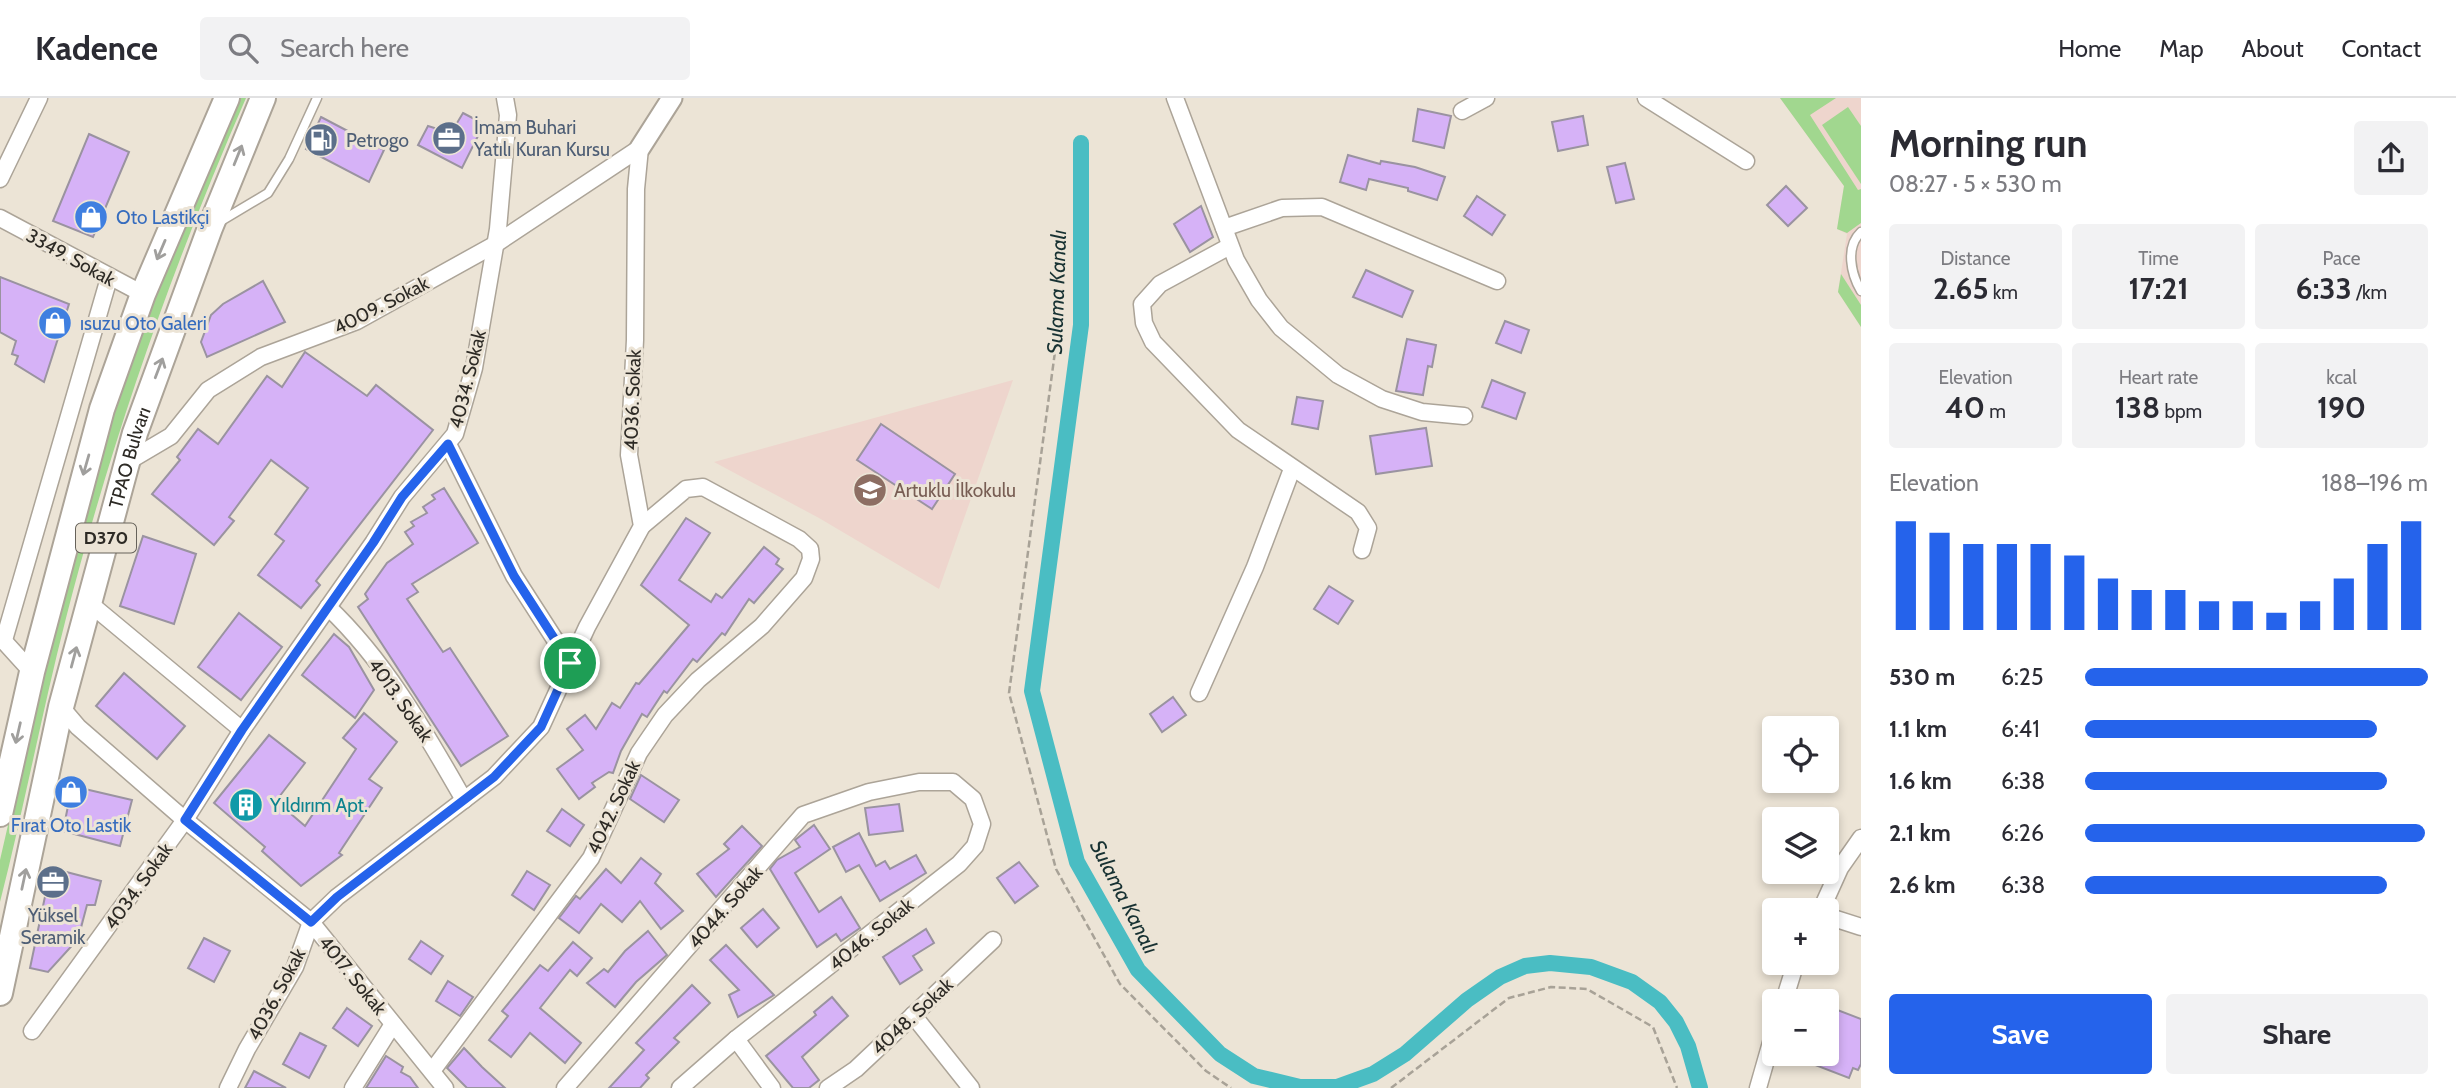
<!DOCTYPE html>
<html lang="en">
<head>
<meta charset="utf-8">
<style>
  :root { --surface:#fff; --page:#f2f2f3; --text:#2b2b33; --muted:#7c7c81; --line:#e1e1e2; --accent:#2563eb }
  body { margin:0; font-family:Cabin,sans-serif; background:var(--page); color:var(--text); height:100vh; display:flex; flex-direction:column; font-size:26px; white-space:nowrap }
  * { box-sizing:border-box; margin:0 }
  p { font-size:23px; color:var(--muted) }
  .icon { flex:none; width:38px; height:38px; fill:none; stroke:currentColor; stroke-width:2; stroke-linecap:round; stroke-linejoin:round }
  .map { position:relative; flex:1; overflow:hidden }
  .sheet { display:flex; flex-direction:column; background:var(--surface); width:595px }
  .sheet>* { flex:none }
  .fabs { position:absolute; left:1762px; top:618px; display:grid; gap:14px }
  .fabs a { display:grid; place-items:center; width:77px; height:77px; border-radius:7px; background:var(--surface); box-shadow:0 4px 10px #0003; font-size:35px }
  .pin { position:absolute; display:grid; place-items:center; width:60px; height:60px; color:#fff; margin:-30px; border:4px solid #fff; border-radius:50%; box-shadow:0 2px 7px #0007 }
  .round { display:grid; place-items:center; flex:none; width:74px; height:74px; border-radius:7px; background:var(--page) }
  .overview { display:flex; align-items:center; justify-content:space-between; height:119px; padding:0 28px }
  h1 { font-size:38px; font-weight:800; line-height:52px }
  .metrics { display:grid; grid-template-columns:repeat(3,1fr); gap:10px; height:119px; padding:7px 28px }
  .metrics div { display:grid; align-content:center; border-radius:7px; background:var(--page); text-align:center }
  .metrics b { font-size:30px; font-weight:800 }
  .metrics small { font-size:19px; font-weight:400 }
  .metrics p { font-size:19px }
  .chart { height:196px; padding:14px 28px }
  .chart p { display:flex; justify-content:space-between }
  .chart svg { width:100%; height:126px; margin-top:7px; stroke:var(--accent); stroke-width:6 }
  .primary-button { display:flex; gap:14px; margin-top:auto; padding:14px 28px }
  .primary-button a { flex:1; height:80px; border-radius:7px; background:var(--accent); color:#fff; font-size:28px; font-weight:800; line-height:80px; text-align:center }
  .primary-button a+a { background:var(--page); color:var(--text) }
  ul { padding:0 28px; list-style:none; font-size:23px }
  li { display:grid; grid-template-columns:112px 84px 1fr; align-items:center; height:52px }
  li i { height:18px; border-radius:9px; background:var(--accent) }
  header { display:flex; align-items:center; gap:42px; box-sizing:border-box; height:98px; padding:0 35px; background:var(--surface); border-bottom:2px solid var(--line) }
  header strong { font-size:33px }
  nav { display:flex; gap:38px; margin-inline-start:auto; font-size:24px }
  .search { width:490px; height:63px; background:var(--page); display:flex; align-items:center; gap:18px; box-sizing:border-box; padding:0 24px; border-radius:7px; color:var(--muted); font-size:26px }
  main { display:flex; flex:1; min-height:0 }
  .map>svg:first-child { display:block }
</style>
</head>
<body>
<header>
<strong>Kadence</strong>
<div class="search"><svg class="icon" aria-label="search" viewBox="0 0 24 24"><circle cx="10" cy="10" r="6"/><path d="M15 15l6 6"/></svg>Search here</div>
<nav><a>Home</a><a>Map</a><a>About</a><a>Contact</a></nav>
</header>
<main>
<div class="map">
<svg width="1861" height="990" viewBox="0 0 1861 990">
  <rect width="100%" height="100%" fill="#ece4d6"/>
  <g fill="#eed5cd">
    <polygon points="1780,0 1861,0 1861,229 1838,194 1847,136 1837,131 1844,88"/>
    <polygon points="1013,282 939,491 819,420 714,364"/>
  </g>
  <g fill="#a1d78f">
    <path d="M236,0H246C172,169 112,341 66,520C42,614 24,710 0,804V762C33,620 63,475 106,335C141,220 189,111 236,0Z"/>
    <polygon points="1780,0 1836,0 1810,17 1858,92 1861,91 1861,125 1847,135 1837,131 1844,88"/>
    <polygon points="1848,9 1861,28 1861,86 1822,27"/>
    <polygon points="1841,176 1861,207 1861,229 1838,194"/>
  </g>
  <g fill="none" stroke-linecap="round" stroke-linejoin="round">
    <polyline stroke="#4abdc3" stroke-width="16" points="1081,45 1081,227 1032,593 1077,764 1138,872 1220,956 1254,978 1300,989 1337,989 1373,976 1405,956 1467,902 1500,879 1525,868 1550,865 1591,869 1632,884 1660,904 1676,924 1688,948 1700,990"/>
  </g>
  <g fill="#d6b2f7" stroke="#9a93a0" stroke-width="2">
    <polygon points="1418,11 1451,18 1444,50 1413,43"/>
    <polygon points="463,15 484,26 462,70 418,47 428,28 444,33 454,30"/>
    <polygon points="1583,18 1588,47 1558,53 1552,24"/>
    <polygon points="321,19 384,52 369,84 306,51"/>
    <polygon points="89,36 129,54 93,139 53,123"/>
    <polygon points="1348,57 1380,66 1381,63 1415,69 1445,79 1437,102 1408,93 1408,90 1369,81 1366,92 1340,84"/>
    <polygon points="1625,65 1634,101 1616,105 1607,69"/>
    <polygon points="1786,88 1807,110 1788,128 1767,107"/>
    <polygon points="1477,98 1505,117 1492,137 1464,118"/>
    <polygon points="1201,108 1213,139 1190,154 1174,126"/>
    <polygon points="1366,172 1413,193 1402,219 1353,199"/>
    <polygon points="0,179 69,206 44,284 15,266 18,258 12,256 16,243 0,234"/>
    <polygon points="263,183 285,224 207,259 201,244 211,217 223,206"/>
    <polygon points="1505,223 1529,232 1521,255 1496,245"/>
    <polygon points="1407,241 1436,247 1432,269 1428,268 1423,297 1396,293"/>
    <polygon points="305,254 367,298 376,287 433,332 316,483 320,487 301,510 258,477 284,443 275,436 308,390 271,362 229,419 234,423 214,447 152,396 180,362 177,359 198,331 218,346 267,278 282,289"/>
    <polygon points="1492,282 1525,295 1516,321 1482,309"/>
    <polygon points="1297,299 1323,303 1318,331 1292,326"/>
    <polygon points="881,326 955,376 932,411 857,362"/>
    <polygon points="1426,330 1432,368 1376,376 1370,338"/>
    <polygon points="444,390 478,445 412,486 418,494 407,501 443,554 450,550 508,638 461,668 358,509 368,501 365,496 387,465 413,446 405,434 414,428 411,424 427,415 423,409 435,401 432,397"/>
    <polygon points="686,420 710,435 679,482 711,504 716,496 722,500 764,449 779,461 776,466 783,471 754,505 749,501 725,537 722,535 697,564 693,561 667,595 664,593 647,619 642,616 621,653 613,675 609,674 592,685 595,689 579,701 557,671 583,652 567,631 585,617 596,631 612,605 620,610 636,585 639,586 689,527 641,487"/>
    <polygon points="143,438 196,456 174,526 120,508"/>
    <polygon points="1329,488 1353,503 1338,526 1314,511"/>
    <polygon points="239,515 282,549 241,602 198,569"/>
    <polygon points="334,536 349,549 374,592 355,620 302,577"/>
    <polygon points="124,575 185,628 157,661 96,608"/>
    <polygon points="1173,599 1186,617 1162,634 1150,616"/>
    <polygon points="364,615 397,644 369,681 382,690 339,755 342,757 301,788 262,753 265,749 214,705 269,637 305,665 276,703 305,728 356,651 343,640"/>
    <polygon points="641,677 679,702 664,724 630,701"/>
    <polygon points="72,688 132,702 120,748 63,733"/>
    <polygon points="899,706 903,733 869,737 865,710"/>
    <polygon points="562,711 584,727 570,748 547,733"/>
    <polygon points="814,727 830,751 795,775 819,814 841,799 860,830 841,843 836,836 817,849 770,771 777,762 800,749 795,742"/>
    <polygon points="742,728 762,748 716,799 697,776 729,751 724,746"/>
    <polygon points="859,735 876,768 885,763 890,771 916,757 926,775 880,803 859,767 846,774 833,749"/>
    <polygon points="641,760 661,776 655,785 683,813 661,831 640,803 622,824 601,806 579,835 559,820 576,798 580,801 606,771 621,785"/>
    <polygon points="1019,764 1038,788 1015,805 997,780"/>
    <polygon points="51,770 101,783 95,807 87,807 78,841 48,874 30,870"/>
    <polygon points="527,773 550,787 534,812 512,797"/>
    <polygon points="763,811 779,830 757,849 741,830"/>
    <polygon points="926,831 934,845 913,858 922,872 900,886 883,859"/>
    <polygon points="648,833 667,857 636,884 615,909 587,885 604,871 608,874 625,853"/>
    <polygon points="204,840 230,853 214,884 188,870"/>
    <polygon points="421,843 443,858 431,876 409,861"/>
    <polygon points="573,844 592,860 577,878 570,872 540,910 581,945 565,965 530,935 511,959 489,942 508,918 502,913 540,867 548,873"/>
    <polygon points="726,847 774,897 738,919 729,897 739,892 710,862"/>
    <polygon points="448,883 473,899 460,918 436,903"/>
    <polygon points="692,887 710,905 674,940 679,944 646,977 649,980 640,990 609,990 644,952 636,945"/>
    <polygon points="832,899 848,918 802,959 819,982 809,990 793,990 766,958 816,917 814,914"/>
    <polygon points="1827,908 1861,921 1861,966 1858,972 1853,970 1849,980 1810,965 1814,956 1827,956"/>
    <polygon points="347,910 372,928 358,948 333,930"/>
    <polygon points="300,935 326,948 309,980 283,966"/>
    <polygon points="464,950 482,969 505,990 467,990 447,970"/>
    <polygon points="386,958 403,969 401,974 410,979 418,990 366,990"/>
    <polygon points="254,973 286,990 245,990"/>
  </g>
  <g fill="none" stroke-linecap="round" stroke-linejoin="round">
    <g stroke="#aca498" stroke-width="11">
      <g id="service">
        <polyline points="221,123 268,95 289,61 317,0"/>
        <path d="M1861,134C1845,149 1851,176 1861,193"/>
      </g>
    </g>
    <g stroke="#aca498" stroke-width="19">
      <g id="minor">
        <polyline points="1175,0 1236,162 1259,202 1281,230 1338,277 1382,301 1422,314 1464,318"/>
        <polyline points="1646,0 1746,63"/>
        <polyline points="1462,13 1486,0"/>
        <polyline points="0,81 39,0"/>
        <polyline points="0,120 143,196"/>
        <polyline points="1224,130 1282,110 1322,109 1497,183"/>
        <polyline points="1230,148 1160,186 1142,206 1144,225 1153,244 1238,332 1358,414 1368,430 1362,452"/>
        <polyline points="448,346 514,478 570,565"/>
        <polyline points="127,364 171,338 208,292 261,259 357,223 494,147 640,50"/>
        <polyline points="88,504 242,632"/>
        <path d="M328,509C386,564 425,634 464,702"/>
        <polyline points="0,539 32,574"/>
        <polyline points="4,542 109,180"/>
        <polyline points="1199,595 1255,469 1292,371"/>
        <polyline points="61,609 78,629 185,722 311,824 445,990"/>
        <polyline points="1821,812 1840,770 1861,740"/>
        <polyline points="1827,818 1861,829"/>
        <polyline points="1784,903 1796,864"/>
        <polyline points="913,917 971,990"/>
        <polyline points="32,933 185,722 242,632 373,445 402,399 455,336 474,270 498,131 508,17 505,0"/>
        <polyline points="736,941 772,990"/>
        <polyline points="432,973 591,760 639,655 665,617 698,582 762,528 804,480 811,461 810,451 799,441 703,389 686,391 642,428"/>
        <polyline points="228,990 247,951 295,869 311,824 337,799 494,679 541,629 587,529 642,428 629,357 635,242 636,91 640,50"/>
        <polyline points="353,990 393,926"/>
        <polyline points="565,990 803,717 869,694 919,684 953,684 973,701 982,726 975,748 959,766 736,941 680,990"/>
        <polyline points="828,990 856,971 993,842"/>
        <polyline points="1758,990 1774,934"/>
      </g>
    </g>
    <g stroke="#aca498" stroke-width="23">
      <polyline id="tertiary" points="640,50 672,0"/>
    </g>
    <g stroke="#aca498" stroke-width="28">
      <g id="trunk">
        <polyline points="0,716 32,574 102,311 143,196 227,0"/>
        <path id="s1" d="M0,895L61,609L135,335L210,130L263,0"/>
      </g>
    </g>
    <g stroke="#a8a297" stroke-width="2.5" stroke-dasharray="7 3.5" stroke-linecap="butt">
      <polyline points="1059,224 1009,595 1056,771 1120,886 1206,973 1231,990"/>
      <polyline points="1391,990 1509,900 1551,889 1587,891 1653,929 1677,990"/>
    </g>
    <use href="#service" stroke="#fff" stroke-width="8"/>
    <use href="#minor" stroke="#fff" stroke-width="16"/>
    <use href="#tertiary" stroke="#fff" stroke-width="19"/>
    <use href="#trunk" stroke="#fff" stroke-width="24"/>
  </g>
  <defs><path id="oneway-shaft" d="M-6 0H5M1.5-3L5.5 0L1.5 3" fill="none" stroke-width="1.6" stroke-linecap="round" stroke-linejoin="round" transform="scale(1.75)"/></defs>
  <g stroke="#a09f9d">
    <use href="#oneway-shaft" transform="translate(238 57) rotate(-68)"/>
    <use href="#oneway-shaft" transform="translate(161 152) rotate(113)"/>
    <use href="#oneway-shaft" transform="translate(159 270) rotate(-69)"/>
    <use href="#oneway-shaft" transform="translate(86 367) rotate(106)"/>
    <use href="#oneway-shaft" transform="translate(74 559) rotate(-75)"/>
    <use href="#oneway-shaft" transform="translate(18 635) rotate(103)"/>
    <use href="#oneway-shaft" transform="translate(24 781) rotate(-78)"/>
  </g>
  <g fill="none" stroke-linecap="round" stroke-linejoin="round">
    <g stroke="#fff" stroke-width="14">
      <polygon id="route" points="448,346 514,478 570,565 541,629 494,679 337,799 311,824 185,722 242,632 373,445 402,399"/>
    </g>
    <use href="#route" stroke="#2563eb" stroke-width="9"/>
  </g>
  <defs>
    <g id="office-disc" transform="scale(1.75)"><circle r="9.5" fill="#5c6f8a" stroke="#ece4d6"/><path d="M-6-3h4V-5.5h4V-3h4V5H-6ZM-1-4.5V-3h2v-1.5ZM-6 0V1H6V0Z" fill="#fff"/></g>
    <g id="fuel-disc" transform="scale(1.75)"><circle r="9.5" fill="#5c6f8a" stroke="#ece4d6"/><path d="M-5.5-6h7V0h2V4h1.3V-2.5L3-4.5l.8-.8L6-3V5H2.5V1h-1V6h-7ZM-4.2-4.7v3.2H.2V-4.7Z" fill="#fff"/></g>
    <g id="shop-disc" transform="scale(1.75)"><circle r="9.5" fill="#3f7fe0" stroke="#ece4d6"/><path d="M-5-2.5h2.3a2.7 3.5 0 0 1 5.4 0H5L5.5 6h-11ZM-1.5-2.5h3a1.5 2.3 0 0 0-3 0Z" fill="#fff"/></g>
    <g id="school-disc" transform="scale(1.75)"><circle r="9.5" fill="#8d6e63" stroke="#ece4d6"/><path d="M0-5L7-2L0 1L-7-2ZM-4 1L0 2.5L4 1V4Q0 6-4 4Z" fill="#fff"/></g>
    <g id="building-disc" transform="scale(1.75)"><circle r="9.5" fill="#0f9aa8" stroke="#ece4d6"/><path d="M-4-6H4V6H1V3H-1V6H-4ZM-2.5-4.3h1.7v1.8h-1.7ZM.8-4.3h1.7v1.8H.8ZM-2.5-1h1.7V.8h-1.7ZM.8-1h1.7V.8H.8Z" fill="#fff"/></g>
  </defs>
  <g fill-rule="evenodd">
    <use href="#office-disc" x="449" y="40"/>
    <use href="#fuel-disc" x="321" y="42"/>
    <use href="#shop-disc" x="91" y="119"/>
    <use href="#shop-disc" x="55" y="225"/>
    <use href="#school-disc" x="870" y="392"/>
    <use href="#shop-disc" x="71" y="694"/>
    <use href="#building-disc" x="246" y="707"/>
    <use href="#office-disc" x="53" y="784"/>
  </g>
  <g text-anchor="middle" stroke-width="6" stroke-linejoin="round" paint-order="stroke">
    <rect fill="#ece4d6" stroke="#66625a" stroke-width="2" x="76" y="425.5" width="60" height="29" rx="5"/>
    <g font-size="18" font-weight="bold" fill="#2d2a25">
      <text x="106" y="446">D370</text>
    </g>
    <g font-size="19" fill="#4e5e75" stroke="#ece4d6" text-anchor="start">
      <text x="474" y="36">İmam Buhari<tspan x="474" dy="22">Yatılı Kuran Kursu</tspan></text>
      <text x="346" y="49">Petrogo</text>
      <text x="53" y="824" text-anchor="middle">Yüksel<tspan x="53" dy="22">Seramik</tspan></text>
    </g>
    <g font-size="19" fill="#366cbe" stroke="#ece4d6" text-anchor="start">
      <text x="116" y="126">Oto Lastikçi</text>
      <text x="80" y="232">ısuzu Oto Galeri</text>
      <text x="71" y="734" text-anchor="middle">Fırat Oto Lastik</text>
    </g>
    <g font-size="19" fill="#2d2a25" stroke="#ece4d6">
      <text transform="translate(71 159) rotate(29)" y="7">3349. Sokak</text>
      <text transform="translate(381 207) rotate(-27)" y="7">4009. Sokak</text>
      <text transform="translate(467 281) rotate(-76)" y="7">4034. Sokak</text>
      <text transform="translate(632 302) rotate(-88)" y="7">4036. Sokak</text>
      <text dy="7" stroke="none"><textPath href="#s1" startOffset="551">TPAO Bulvarı</textPath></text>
      <text transform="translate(401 602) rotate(55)" y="7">4013. Sokak</text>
      <text transform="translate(613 709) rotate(-65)" y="7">4042. Sokak</text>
      <text transform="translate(138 788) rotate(-54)" y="7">4034. Sokak</text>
      <text transform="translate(725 809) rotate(-49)" y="7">4044. Sokak</text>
      <text transform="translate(871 836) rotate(-39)" y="7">4046. Sokak</text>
      <text transform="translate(353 877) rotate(51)" y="7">4017. Sokak</text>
      <text transform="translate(276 896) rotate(-62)" y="7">4036. Sokak</text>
      <text transform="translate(912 918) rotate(-43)" y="7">4048. Sokak</text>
    </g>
    <g font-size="19" fill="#785e54" stroke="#ece4d6" text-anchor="start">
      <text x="894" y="399">Artuklu İlkokulu</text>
    </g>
    <g font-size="19" fill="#0d838f" stroke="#ece4d6" text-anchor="start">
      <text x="270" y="714">Yıldırım Apt.</text>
    </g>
    <g font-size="21" font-style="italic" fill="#173132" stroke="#ece4d6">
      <text transform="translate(1057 194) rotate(-88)" y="7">Sulama Kanalı</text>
      <text transform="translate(1124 799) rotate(63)" y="7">Sulama Kanalı</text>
    </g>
  </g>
</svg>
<div class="fabs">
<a><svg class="icon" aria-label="locate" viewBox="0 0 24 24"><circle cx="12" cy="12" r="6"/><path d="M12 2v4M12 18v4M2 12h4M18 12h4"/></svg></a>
<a><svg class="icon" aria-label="layers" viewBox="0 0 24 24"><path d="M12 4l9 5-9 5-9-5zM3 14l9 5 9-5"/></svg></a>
<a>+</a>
<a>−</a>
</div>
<div class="pin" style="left:570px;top:565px;background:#1e9e55"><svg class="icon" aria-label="arrive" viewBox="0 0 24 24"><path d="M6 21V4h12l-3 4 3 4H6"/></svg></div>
</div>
<section class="sheet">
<div class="overview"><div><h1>Morning run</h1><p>08:27 · 5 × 530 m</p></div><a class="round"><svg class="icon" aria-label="share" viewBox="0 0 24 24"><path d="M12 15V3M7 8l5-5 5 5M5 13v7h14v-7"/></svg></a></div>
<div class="metrics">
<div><p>Distance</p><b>2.65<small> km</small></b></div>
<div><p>Time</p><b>17:21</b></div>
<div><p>Pace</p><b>6:33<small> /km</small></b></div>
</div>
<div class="metrics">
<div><p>Elevation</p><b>40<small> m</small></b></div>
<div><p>Heart rate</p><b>138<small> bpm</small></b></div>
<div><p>kcal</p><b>190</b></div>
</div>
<div class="chart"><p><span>Elevation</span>188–196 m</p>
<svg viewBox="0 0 160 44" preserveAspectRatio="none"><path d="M5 44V6M15 44V10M25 44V14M35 44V14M45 44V14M55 44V18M65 44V26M75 44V30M85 44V30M95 44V34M105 44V34M115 44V38M125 44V34M135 44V26M145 44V14M155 44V6"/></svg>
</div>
<ul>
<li><b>530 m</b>6:25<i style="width:100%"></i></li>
<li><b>1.1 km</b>6:41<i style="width:85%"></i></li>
<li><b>1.6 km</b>6:38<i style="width:88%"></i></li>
<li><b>2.1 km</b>6:26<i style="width:99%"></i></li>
<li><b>2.6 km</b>6:38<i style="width:88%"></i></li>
</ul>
<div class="primary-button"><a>Save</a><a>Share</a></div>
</section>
</main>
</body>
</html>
